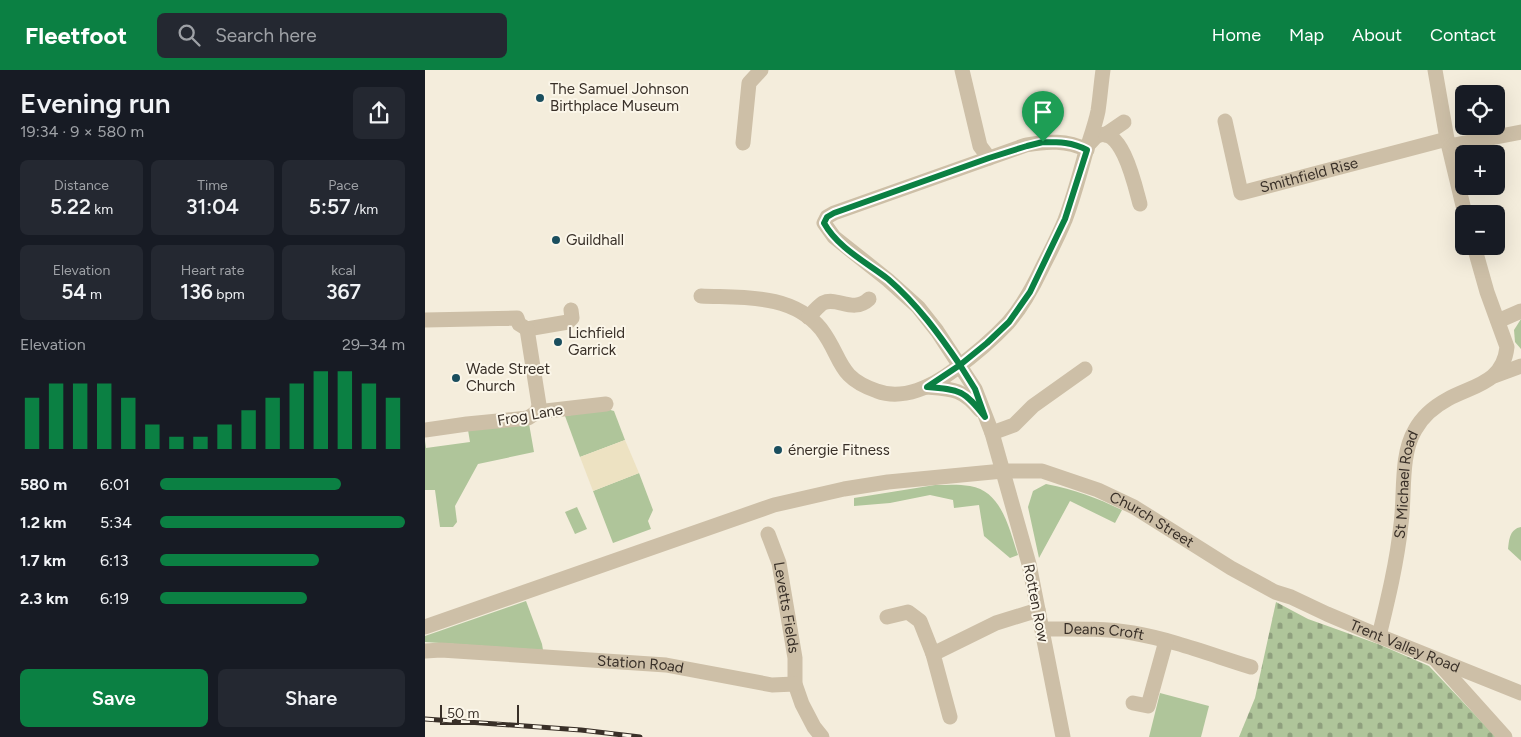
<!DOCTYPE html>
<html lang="en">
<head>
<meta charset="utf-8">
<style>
  :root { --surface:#171b24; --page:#242831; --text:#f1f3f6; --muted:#9ea1a6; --accent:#0b8043 }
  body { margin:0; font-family:Figtree,sans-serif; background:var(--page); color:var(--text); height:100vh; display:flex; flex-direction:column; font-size:19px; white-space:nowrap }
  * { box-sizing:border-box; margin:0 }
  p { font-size:16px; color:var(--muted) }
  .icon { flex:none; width:28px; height:28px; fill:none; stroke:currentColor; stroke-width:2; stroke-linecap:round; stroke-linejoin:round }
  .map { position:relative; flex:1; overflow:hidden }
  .panel { display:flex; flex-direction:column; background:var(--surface); width:425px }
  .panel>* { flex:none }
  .tools { position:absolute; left:1030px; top:15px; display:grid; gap:10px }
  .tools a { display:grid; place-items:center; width:50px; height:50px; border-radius:8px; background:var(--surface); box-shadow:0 5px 20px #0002; font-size:25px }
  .scale { position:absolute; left:15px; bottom:12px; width:79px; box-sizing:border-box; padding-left:5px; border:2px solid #393028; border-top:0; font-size:14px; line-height:18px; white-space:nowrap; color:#393028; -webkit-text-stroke:4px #fbf6e9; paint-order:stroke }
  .pin { position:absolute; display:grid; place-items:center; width:42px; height:42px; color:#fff; margin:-51px -21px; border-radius:50% 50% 50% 0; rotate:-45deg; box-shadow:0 0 5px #0007 }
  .pin .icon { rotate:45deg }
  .round { display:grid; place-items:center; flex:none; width:52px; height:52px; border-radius:8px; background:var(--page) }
  .summary { display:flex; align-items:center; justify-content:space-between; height:85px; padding:0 20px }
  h1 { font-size:28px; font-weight:600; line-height:38px }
  .stats { display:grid; grid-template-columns:repeat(3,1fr); gap:8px; height:85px; padding:5px 20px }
  .stats div { display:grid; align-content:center; border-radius:8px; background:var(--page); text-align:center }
  .stats b { font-size:21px; font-weight:600 }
  .stats small { font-size:14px; font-weight:400 }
  .stats p { font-size:14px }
  .chart { height:140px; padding:10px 20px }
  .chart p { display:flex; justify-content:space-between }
  .chart svg { width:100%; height:90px; margin-top:5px; stroke:var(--accent); stroke-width:6 }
  .button { display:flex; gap:10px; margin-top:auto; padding:10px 20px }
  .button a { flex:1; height:58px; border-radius:8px; background:var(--accent); color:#fff; font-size:20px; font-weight:600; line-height:58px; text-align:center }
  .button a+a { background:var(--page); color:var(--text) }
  ul { padding:0 20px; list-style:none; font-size:16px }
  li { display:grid; grid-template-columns:80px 60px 1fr; align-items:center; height:38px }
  li i { height:12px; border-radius:6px; background:var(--accent) }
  header { display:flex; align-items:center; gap:30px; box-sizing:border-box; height:70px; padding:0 25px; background:var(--accent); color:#fff }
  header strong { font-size:24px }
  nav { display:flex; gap:28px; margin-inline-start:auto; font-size:18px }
  .search { width:350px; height:45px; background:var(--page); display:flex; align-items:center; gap:12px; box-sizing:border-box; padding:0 18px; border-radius:8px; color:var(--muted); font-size:19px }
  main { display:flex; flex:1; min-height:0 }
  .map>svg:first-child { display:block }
</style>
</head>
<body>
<header>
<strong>Fleetfoot</strong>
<div class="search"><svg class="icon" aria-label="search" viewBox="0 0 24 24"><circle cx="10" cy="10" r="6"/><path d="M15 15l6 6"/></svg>Search here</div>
<nav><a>Home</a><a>Map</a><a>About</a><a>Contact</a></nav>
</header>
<main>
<section class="panel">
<div class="summary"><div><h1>Evening run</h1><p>19:34 · 9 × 580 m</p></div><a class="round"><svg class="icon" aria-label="share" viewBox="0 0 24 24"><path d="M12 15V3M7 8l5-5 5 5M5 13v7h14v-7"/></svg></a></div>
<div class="stats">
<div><p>Distance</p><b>5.22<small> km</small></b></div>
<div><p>Time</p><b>31:04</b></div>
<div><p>Pace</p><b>5:57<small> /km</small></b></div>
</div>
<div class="stats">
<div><p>Elevation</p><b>54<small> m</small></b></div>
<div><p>Heart rate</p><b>136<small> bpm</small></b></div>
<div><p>kcal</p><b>367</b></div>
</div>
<div class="chart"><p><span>Elevation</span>29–34 m</p>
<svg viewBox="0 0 160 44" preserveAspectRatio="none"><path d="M5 44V19M15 44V12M25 44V12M35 44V12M45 44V19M55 44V32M65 44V38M75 44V38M85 44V32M95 44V25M105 44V19M115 44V12M125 44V6M135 44V6M145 44V12M155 44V19"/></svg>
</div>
<ul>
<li><b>580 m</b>6:01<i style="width:74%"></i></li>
<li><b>1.2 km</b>5:34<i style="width:100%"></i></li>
<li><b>1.7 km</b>6:13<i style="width:65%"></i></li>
<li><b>2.3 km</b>6:19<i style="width:60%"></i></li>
</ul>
<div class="button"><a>Save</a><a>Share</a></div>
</section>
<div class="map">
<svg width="1096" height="667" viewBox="0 0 1096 667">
  <defs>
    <pattern id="cemetery-stones" width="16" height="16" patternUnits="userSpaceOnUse" patternTransform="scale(1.25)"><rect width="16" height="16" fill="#afc59a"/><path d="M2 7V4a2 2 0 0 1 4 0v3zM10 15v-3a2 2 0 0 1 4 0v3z" fill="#8fa07e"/></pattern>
  </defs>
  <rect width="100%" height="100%" fill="#f4eddc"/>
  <g fill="#afc59a">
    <polygon points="1096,249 1096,279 1090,272 1089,260"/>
    <polygon points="182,339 189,341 200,370 155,387 140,346"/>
    <polygon points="103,348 109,382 53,394 30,436 32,452 28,457 15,457 10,420 0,420 0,371 1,378 45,372 42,354"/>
    <polygon points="214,403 228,440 223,451 226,459 188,473 168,421"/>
    <path d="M621,414C651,420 670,427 697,440L690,453L645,431L614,488L603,437L608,421Z"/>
    <path d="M510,415C521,415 533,414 545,416C577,421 584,459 593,485L585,488L559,466L554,435L529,438L528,430L505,425L465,433L429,436V428Z"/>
    <polygon points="152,437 162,459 150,464 140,442"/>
    <path d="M1096,457V491L1083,479C1084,469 1085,459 1096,457Z"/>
    <polygon points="101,531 117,574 118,580 0,572 0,566"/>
    <polygon points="735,623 784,636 776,667 724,667"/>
  </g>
  <polygon fill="url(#cemetery-stones)" points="851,532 883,549 953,574 1004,596 1071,667 814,667 830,628"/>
  <polygon fill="#ede2c2" points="200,370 214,403 168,421 155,387"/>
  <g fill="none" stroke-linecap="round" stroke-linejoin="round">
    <g stroke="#cdbfa7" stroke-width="15">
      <polyline points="537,0 555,76 564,88"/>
      <polyline points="1010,0 1022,69 1040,144"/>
      <path id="s1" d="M800,51L816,123L1022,69"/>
      <polyline points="680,65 699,52"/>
      <polyline points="318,73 324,13 336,0"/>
      <path d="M664,74C666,72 669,68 672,66C697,53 711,120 715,134"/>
      <polyline points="1024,76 1096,62"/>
      <path d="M276,226C317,228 367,223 396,259C418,288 411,307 452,321C478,331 508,316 529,300C548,286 567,270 583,253C597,237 608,217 617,198C625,182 633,167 640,150C648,129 654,107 660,85C664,71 670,56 673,41C675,28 676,14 678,0"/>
      <path d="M383,247C388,243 393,236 398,233C412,226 428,244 444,229"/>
      <polyline points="0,250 92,248 94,254 102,259 143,252 147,248 146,240"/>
      <polyline points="1073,251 1096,241"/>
      <polyline points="102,259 114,335 112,342"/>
      <polyline points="1069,306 1096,296"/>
      <path d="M502,317C528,319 538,319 555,340"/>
      <polyline points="0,360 42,354 103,348 112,342 181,334"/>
      <polyline points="567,363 589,355 608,336 660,299"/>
      <path id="s2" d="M343,464L354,493L370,588V614L377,634L389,657L397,667"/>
      <polyline points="462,547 483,542 495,551 508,584"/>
      <path id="s3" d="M0,557L349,435L419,419L463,412L578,401H617L673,420L709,437L806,498L850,522L866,527L902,544L954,566L1096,623"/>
      <path id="s4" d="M617,559C647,559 678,558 708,563C748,570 787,585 826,597"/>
      <path id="s5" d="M954,566C963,529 972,492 976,454C980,425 975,385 990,360C997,347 1010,336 1023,329C1049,315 1078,313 1082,277L1062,222L1049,176"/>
      <path id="s6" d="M0,581L16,580L241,595L347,615L370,614"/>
      <polyline points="1010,589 1080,667"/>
      <polyline points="708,633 723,636 741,571"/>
      <polyline points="525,647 508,584 571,553 613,540"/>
      <path d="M638,667L604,494L567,363L550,319L512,261L493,237L463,210L409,167L399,153L402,147L409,143L601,75C622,71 642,70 662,80"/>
    </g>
    <g stroke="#393028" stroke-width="5">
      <polyline id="rail" points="0,649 156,660 215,667"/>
    </g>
    <use href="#rail" stroke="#fbf6e9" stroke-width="3" stroke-dasharray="9" stroke-linecap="butt"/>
  </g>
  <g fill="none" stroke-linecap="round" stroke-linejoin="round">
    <g stroke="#fff" stroke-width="10">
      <path id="route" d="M618,72C634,72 647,72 662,80L640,149L605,222L584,252L562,273L535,295L550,319L560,347C540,321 535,319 502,317L535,295C514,264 492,234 463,209C441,192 413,178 399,153L402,147L409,143L564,88L602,76L618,72"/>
    </g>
    <use href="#route" stroke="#0b8043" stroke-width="6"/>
  </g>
  <g fill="#1a4e5e" stroke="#fbf6e9" stroke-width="2">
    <circle cx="115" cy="28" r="5"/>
    <circle cx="131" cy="170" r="5"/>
    <circle cx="133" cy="272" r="5"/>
    <circle cx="31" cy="308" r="5"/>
    <circle cx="353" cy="380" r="5"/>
  </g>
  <g text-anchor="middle" stroke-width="4" stroke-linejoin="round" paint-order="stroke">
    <g font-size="15" fill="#393028" stroke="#fbf6e9" text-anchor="start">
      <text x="125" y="24">The Samuel Johnson<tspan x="125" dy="17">Birthplace Museum</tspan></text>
      <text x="141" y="175">Guildhall</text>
      <text x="143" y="268">Lichfield<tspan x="143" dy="17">Garrick</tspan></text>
      <text x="41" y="304">Wade Street<tspan x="41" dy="17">Church</tspan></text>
      <text x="363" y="385">énergie Fitness</text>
    </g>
    <g font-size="15" fill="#393028" stroke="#fbf6e9">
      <text dy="5" stroke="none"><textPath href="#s1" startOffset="144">Smithfield Rise</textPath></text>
      <text transform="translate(105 345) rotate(-10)" y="5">Frog Lane</text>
      <text dy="5" stroke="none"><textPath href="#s5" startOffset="154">St Michael Road</textPath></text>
      <text dy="5" stroke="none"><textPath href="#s3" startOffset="761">Church Street</textPath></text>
      <text transform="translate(611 533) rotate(79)" y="5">Rotten Row</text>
      <text dy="5" stroke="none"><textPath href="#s2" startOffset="76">Levetts Fields</textPath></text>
      <text dy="5" stroke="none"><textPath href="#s4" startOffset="62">Deans Croft</textPath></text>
      <text dy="5" stroke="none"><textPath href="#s3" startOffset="1045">Trent Valley Road</textPath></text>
      <text dy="5" stroke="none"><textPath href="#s6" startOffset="216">Station Road</textPath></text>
    </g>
  </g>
</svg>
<div class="tools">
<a><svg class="icon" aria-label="locate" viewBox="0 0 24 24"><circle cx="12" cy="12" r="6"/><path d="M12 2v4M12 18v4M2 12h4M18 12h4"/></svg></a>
<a>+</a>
<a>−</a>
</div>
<div class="scale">50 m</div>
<div class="pin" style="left:618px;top:72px;background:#1e9e55"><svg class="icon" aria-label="arrive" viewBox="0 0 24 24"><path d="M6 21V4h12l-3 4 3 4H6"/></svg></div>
</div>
</main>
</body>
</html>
